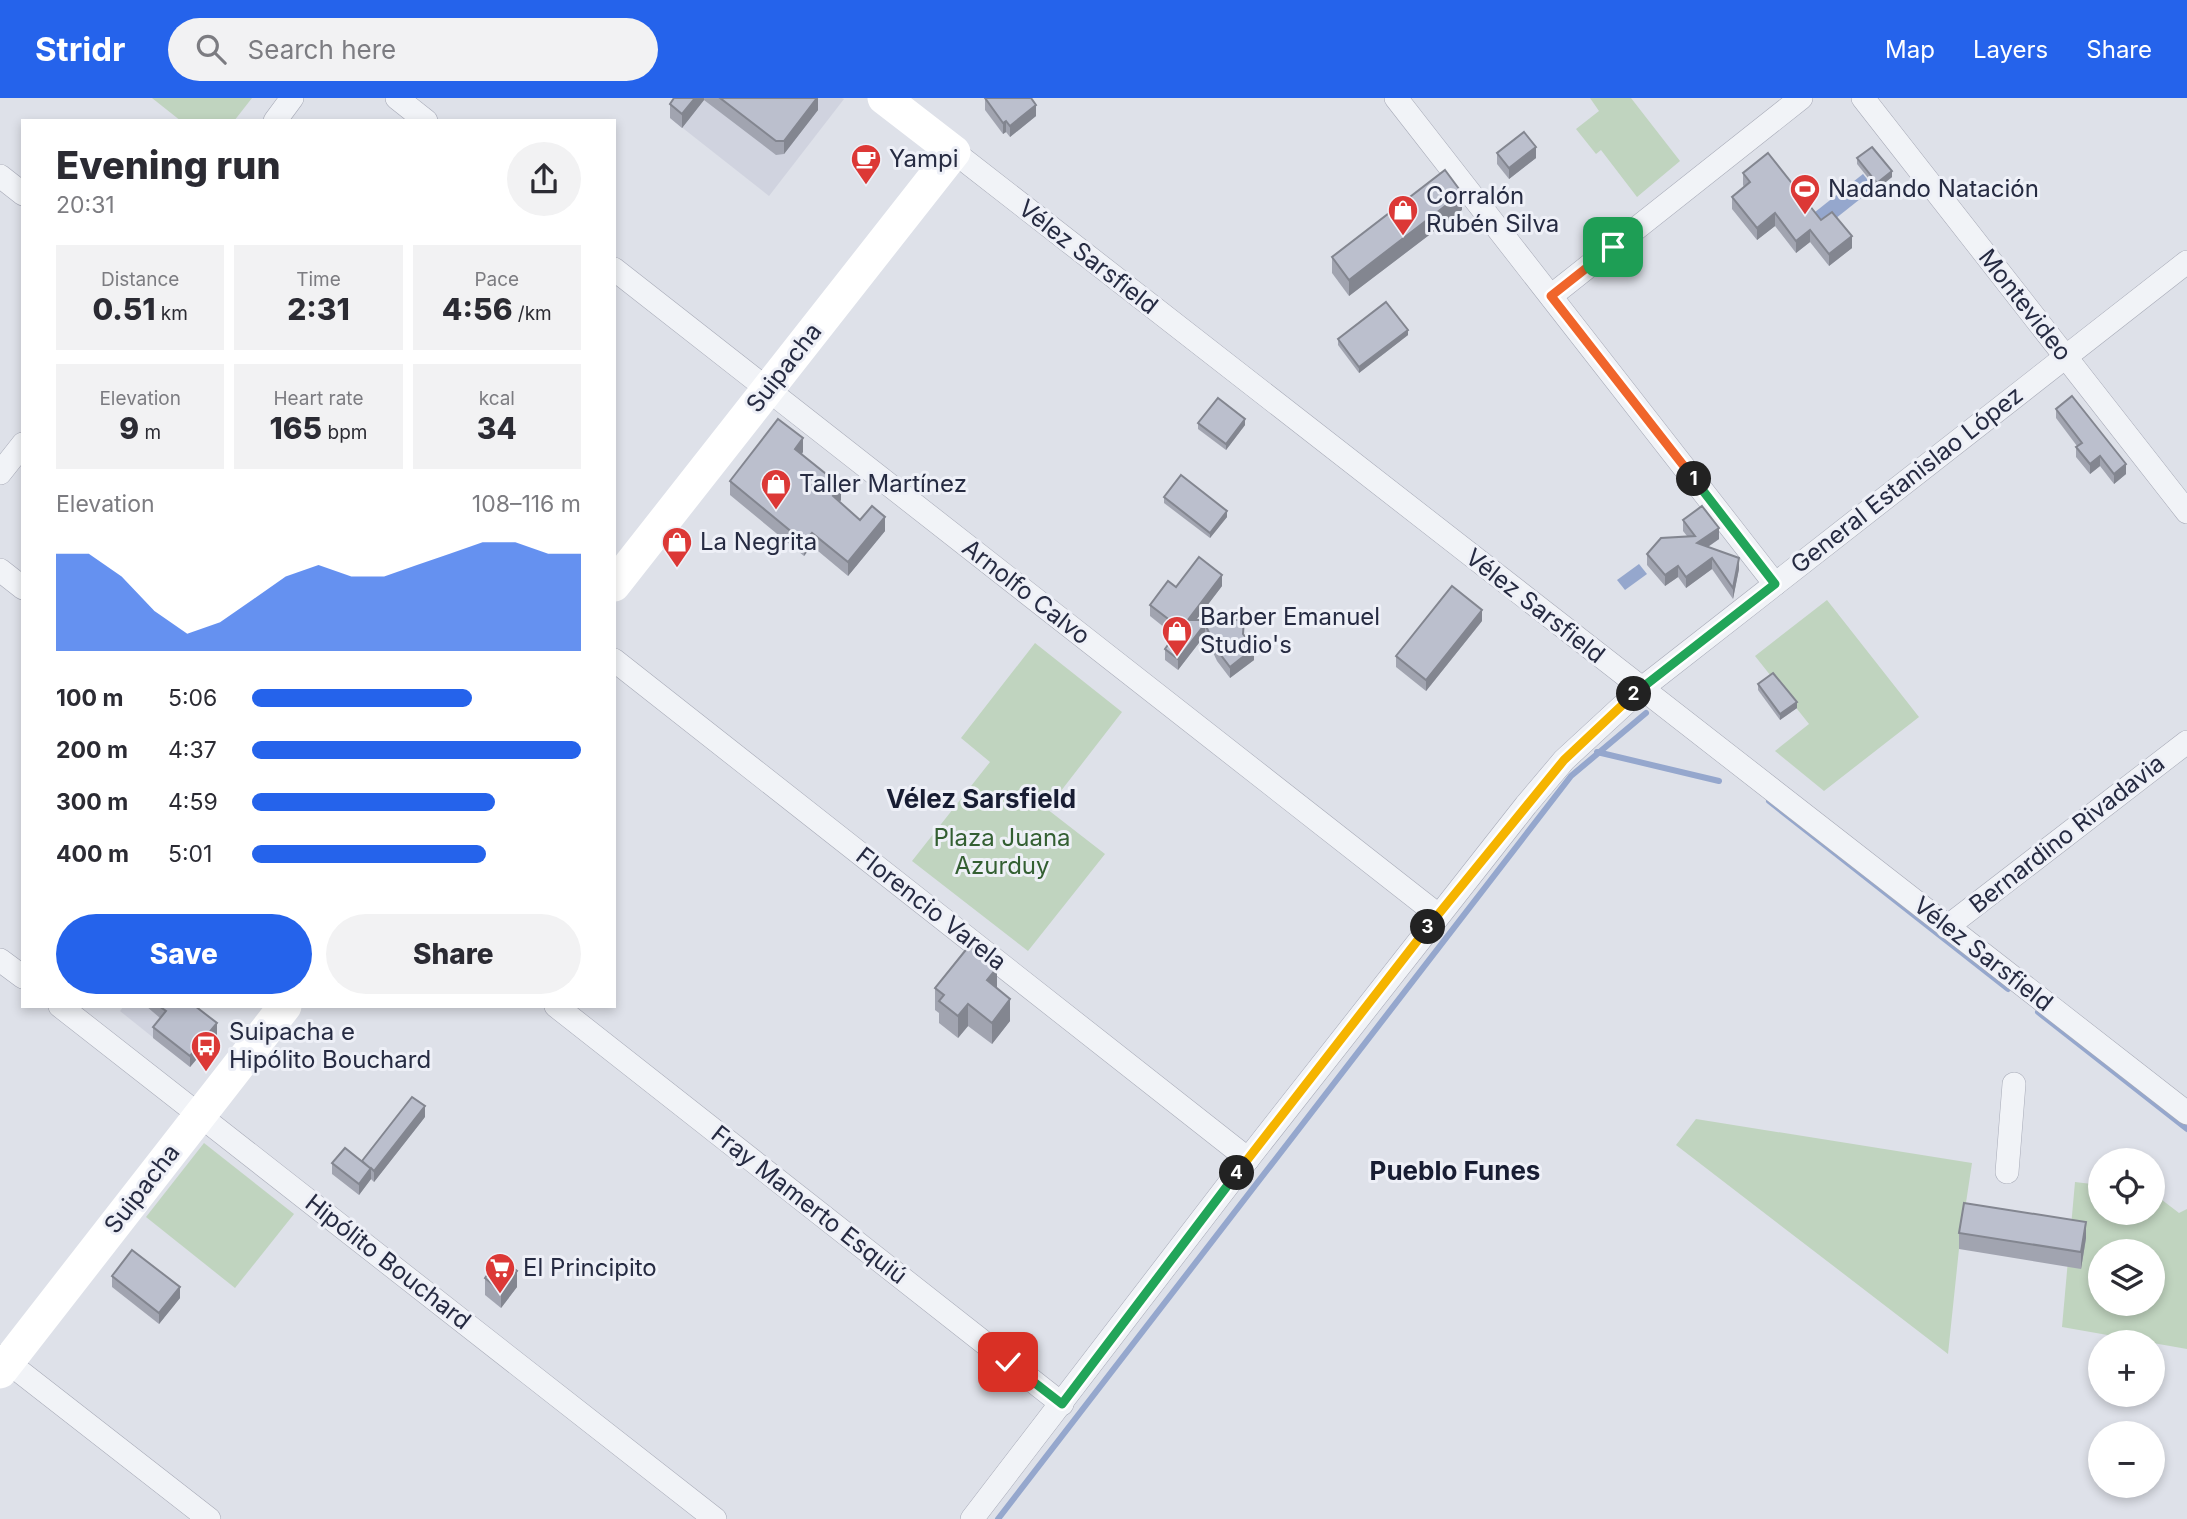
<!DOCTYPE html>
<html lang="en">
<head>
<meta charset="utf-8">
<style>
  :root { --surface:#fff; --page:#f2f2f3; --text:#2b2b33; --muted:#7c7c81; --accent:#2563eb }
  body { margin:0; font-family:Inter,sans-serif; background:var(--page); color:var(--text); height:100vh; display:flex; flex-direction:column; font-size:26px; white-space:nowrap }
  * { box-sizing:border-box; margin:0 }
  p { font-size:23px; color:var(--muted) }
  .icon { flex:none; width:38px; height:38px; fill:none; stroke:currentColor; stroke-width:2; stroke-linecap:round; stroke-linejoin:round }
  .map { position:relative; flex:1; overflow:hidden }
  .panel { position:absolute; left:21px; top:21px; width:595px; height:889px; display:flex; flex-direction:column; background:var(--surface); border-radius:0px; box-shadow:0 4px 10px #0003 }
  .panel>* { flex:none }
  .controls { position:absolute; left:2088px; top:1050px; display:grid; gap:14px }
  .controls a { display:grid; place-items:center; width:77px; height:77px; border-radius:50%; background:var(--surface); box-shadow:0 4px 10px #0003; font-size:35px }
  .pin { position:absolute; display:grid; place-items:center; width:60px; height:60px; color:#fff; margin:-30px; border-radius:14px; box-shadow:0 4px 10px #0006 }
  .km { position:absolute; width:35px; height:35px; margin:-18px; border-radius:50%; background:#222; color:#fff; font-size:19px; line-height:35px; text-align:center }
  .round { display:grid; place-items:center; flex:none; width:74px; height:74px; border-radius:37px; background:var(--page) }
  .headline { display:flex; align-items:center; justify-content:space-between; height:119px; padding:0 35px }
  h1 { font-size:38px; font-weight:800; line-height:52px }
  .metrics { display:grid; grid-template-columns:repeat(3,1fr); gap:10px; height:119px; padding:7px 35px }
  .metrics div { display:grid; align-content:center; border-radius:0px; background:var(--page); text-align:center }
  .metrics b { font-size:30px; font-weight:800 }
  .metrics small { font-size:19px; font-weight:400 }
  .metrics p { font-size:19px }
  .chart { height:196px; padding:14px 35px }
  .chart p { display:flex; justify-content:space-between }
  .chart svg { width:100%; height:126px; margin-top:7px; fill:var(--accent); opacity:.7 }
  .action { display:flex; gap:14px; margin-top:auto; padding:14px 35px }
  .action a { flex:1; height:80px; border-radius:42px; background:var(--accent); color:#fff; font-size:28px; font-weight:800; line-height:80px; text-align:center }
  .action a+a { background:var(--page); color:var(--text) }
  ul { padding:0 35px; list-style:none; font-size:23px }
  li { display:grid; grid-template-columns:112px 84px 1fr; align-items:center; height:52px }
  li i { height:18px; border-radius:9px; background:var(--accent) }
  header { display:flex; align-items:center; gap:42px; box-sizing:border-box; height:98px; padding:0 35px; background:var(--accent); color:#fff }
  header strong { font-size:33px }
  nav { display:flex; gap:38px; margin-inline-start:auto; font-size:24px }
  .search { width:490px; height:63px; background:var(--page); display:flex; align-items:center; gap:18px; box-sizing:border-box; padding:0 24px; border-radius:38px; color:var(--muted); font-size:26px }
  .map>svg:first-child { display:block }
</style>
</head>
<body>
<header>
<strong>Stridr</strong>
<div class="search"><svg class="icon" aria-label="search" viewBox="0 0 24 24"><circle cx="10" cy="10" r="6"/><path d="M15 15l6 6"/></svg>Search here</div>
<nav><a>Map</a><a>Layers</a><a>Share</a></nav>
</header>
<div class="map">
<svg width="2187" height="1421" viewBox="0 0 2187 1421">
  <rect width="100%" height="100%" fill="#dee1e9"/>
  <g fill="#d0d3df">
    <polygon points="685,0 842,0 844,1 769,98 670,20"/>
    <polygon points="124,908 181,908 217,937 190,969 120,913"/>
  </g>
  <g fill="#c0d4bf" fill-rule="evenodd">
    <polygon points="152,0 252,0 234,23 181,23"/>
    <polygon points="1590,0 1631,0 1680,63 1637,99 1601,52 1596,56 1576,31 1599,13"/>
    <polygon points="1827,502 1919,619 1824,693 1775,653 1809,626 1755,558"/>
    <polygon points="1035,545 1122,614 1047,711 1105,756 1028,853 912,763 990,664 961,640"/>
    <polygon points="1696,1021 1972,1065 1959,1151 1948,1256 1676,1047"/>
    <polygon points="204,1045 294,1116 235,1190 146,1119"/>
    <path d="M2075,1084L2100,1087V1115H2152L2153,1095L2179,1115L2187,1111V1251L2062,1229ZM2100,1153H2152V1206H2100Z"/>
  </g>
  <g fill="#95a7cd">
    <polygon points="1863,76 1874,90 1821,132 1810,118"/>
    <polygon points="1639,466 1647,476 1625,492 1617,482"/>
  </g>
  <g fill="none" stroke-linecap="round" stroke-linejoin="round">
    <g stroke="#95a7cd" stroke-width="6">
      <polyline points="1597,654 1719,683"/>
      <polyline points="1769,703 2008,891"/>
      <polyline points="2038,914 2187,1031"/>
      <polyline points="998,1421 1571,678 1646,615"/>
    </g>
    <g stroke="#a7aab7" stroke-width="24">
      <g id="minor">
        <polyline points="397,0 426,23"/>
        <polyline points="1396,0 1775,486"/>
        <polyline points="1863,0 2187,414"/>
        <polyline points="275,23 292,0"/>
        <polyline points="954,54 2187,1015"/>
        <polyline points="0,78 23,96"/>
        <polyline points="614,171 1438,817"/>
        <polyline points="1551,198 1801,0"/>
        <polyline points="0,375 23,346"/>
        <polyline points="0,472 23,490"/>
        <polyline points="614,562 1248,1061"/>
        <polyline points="1947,829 2187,644"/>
        <polyline points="0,862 23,879"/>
        <polyline points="60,908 715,1421"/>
        <polyline points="556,908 1062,1306"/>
        <polyline points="2007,1074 2014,986"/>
        <polyline points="0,1258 209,1421"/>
        <polyline points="972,1421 1248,1061 1526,707 1564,662 1641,591 2187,164"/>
      </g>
    </g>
    <use href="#minor" stroke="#f1f3f7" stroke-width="23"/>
    <g stroke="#fff" stroke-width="33">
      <polyline points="614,487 954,54 884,0"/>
      <polyline points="0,1274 285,908"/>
    </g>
  </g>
  <g fill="#a1a4b0">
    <polygon points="674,0 818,0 818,12 784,56 776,57 704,2 682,30 670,20 670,6"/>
    <polygon points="985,0 1036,18 1010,39 1006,34 1003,36 985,12"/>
    <polygon points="1497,55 1536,60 1509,81 1497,66"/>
    <polygon points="1857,60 1892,79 1877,91 1857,66"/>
    <polygon points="1743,75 1821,122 1852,150 1829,168 1810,144 1796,155 1775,128 1757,142 1732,111 1732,99 1744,89 1743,87"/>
    <polygon points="1462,112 1349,198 1332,175 1332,159"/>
    <polygon points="1408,237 1359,275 1338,247 1338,241"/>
    <polygon points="2056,311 2126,376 2114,386 2100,368 2090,376 2076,359 2076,349 2077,348 2056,320"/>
    <polygon points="1198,325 1245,327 1226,352 1198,331"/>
    <polygon points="803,354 802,356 841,402 839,404 860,422 885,433 848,478 812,448 804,458 730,397 730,383"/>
    <polygon points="1164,399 1227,419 1210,440 1164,405"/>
    <polygon points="1683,422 1719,441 1708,449 1739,471 1733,501 1712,471 1686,490 1678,479 1665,488 1647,467 1647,456 1687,438 1683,433"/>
    <polygon points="1222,488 1196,522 1244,537 1254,562 1230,580 1217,563 1205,537 1178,572 1165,562 1165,551 1175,538 1150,518 1150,507 1176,489"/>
    <polygon points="1482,523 1426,593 1396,569 1396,558"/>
    <polygon points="1758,586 1797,610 1780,622 1758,592"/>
    <polygon points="935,890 997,890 1010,923 992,946 968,928 958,940 939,925 939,915 935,912"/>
    <polygon points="146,908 195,908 217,937 190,969 153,940 153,929 160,920"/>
    <polygon points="425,1019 374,1084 371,1081 359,1097 332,1076 332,1065 362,1063"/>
    <polygon points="1959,1135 2086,1140 2081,1171 1959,1151"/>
    <polygon points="112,1178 180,1200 159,1226 112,1189"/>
    <polygon points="485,1180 517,1189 501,1210 485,1197"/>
  </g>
  <g fill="#838690">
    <polygon points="695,0 704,0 704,2 682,30 682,16"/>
    <polygon points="817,0 818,0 818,12 784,56 784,43"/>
    <polygon points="1036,7 1036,18 1010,39 1010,28"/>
    <polygon points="1006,23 1006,34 1003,36 1003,25"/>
    <polygon points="1536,49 1536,60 1509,81 1509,70"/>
    <polygon points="1892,73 1892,79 1877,91 1877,85"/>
    <polygon points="1462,95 1462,112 1349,198 1349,182"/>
    <polygon points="1775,115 1775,128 1757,142 1757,130"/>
    <polygon points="1810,132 1810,144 1796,155 1796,143"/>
    <polygon points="1852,138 1852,150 1829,168 1829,156"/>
    <polygon points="1408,232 1408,237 1359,275 1359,269"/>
    <polygon points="1245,321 1245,327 1226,352 1226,346"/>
    <polygon points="803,340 803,354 795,365 795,351"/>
    <polygon points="2100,358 2100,368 2090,376 2090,366"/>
    <polygon points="2126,366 2126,376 2114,386 2114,376"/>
    <polygon points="841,388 841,402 833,412 833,398"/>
    <polygon points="1227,413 1227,419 1210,440 1210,435"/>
    <polygon points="885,419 885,433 848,478 848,464"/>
    <polygon points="1719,430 1719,441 1697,456 1697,445"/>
    <polygon points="812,435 812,448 804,458 804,444"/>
    <polygon points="1712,460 1712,471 1686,490 1686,479"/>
    <polygon points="1739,460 1739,471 1733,501 1733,490"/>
    <polygon points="1678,468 1678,479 1665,488 1665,477"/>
    <polygon points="1222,477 1222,488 1184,538 1184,527"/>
    <polygon points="1482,512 1482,523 1426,593 1426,582"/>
    <polygon points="1205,526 1205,537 1178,572 1178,561"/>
    <polygon points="1254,550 1254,562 1230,580 1230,569"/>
    <polygon points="1797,604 1797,610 1780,622 1780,616"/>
    <polygon points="997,870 997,892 987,882"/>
    <polygon points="1010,901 1010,923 992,946 992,925"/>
    <polygon points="968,906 968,928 958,940 958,918"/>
    <polygon points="217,925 217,937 190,969 190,958"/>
    <polygon points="425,1008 425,1019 374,1084 374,1073"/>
    <polygon points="371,1070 371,1081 359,1097 359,1086"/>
    <polygon points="2086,1124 2086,1140 2081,1171 2081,1154"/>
    <polygon points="517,1173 517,1189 501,1210 501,1193"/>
    <polygon points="180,1189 180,1200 159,1226 159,1215"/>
  </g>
  <g fill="#bbbfcd" stroke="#838690" stroke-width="2">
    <polygon points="674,0 695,0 682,16 670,6"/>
    <polygon points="720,0 817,0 784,43 776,43"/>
    <polygon points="985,0 1031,0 1036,7 1010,28 1006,23 1003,25"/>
    <polygon points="1524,34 1536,49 1509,70 1497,55"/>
    <polygon points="1872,49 1892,73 1877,85 1857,60"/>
    <polygon points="1768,55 1821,122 1832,114 1852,138 1829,156 1810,132 1796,143 1775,115 1757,130 1732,99 1750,84 1743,75"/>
    <polygon points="1445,72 1462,95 1349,182 1332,159"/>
    <polygon points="1386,204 1408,232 1359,269 1338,241"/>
    <polygon points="2072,298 2126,366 2114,376 2100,358 2090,366 2076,349 2082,345 2056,311"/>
    <polygon points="1218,300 1245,321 1226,346 1198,325"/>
    <polygon points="778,321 803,340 795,351 841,388 833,398 860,422 872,408 885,419 848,464 812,435 804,444 730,383"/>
    <polygon points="1181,377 1227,413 1210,435 1164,399"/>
    <polygon points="1702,408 1719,430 1697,445 1739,460 1733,490 1712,460 1686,479 1678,468 1665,477 1647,456 1661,440 1695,438 1683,422"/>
    <polygon points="1199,459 1222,477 1184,527 1187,522 1244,522 1243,536 1254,550 1230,569 1217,552 1205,526 1178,561 1165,551 1180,530 1150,507 1168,483 1176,489"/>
    <polygon points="1452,488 1482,512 1426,582 1396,558"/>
    <polygon points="1773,575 1797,604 1780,616 1758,586"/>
    <polygon points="969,848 997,870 987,882 1010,901 992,925 968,906 958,918 939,903 944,897 935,890"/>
    <polygon points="159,908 195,908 217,925 190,958 153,929 166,913"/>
    <polygon points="412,999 425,1008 374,1073 371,1070 359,1086 332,1065 345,1050 370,1070 362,1063"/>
    <polygon points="1964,1105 2086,1124 2081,1154 1959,1135"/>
    <polygon points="132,1152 180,1189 159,1215 112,1178"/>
    <polygon points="500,1160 517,1173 501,1193 485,1180"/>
  </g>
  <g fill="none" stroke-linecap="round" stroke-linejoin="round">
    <g stroke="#fff" stroke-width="14">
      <polyline id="split-1" points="1613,149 1551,198 1694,381"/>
    </g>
    <g stroke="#fff" stroke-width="14">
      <polyline id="split-2" points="1634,596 1775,486 1694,381"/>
    </g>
    <g stroke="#fff" stroke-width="14">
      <polyline id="split-3" points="1428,829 1564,662 1634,596"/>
    </g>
    <g stroke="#fff" stroke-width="14">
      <polyline id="split-4" points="1237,1075 1428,829"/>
    </g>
    <g stroke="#fff" stroke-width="14">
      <polyline id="split-5" points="1008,1264 1062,1306 1237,1075"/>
    </g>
    <use href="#split-1" stroke="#f0652b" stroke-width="9"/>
    <use href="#split-2" stroke="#22a559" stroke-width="9"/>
    <use href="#split-3" stroke="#f5b400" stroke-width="9"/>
    <use href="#split-4" stroke="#f5b400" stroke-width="9"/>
    <use href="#split-5" stroke="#22a559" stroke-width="9"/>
  </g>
  <defs>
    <g id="cafe-pin" transform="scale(1.575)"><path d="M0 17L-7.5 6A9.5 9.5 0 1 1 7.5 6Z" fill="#dc3836" stroke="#eef0f7"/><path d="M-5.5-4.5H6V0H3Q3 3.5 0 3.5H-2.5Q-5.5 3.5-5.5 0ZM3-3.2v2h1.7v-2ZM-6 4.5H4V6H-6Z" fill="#fff"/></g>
    <g id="stadium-pin" transform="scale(1.575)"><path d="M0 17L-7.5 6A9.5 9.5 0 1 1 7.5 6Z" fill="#dc3836" stroke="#eef0f7"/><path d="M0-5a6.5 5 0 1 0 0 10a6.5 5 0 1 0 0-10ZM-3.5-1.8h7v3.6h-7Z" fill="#fff"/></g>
    <g id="shop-pin" transform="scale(1.575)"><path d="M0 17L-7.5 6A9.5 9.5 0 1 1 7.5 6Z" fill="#dc3836" stroke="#eef0f7"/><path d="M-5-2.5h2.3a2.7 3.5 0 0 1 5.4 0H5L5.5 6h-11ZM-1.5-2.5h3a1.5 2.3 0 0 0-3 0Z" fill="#fff"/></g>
    <g id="bus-pin" transform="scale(1.575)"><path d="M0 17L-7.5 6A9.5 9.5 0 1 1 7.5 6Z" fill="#dc3836" stroke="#eef0f7"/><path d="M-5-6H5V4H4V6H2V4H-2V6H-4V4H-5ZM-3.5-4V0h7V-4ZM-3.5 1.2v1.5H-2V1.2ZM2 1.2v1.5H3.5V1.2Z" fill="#fff"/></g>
    <g id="supermarket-pin" transform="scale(1.575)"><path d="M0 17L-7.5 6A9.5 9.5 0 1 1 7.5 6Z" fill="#dc3836" stroke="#eef0f7"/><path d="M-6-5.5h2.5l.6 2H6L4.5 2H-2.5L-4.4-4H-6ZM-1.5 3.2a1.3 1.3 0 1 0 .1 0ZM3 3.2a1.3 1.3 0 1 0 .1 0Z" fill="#fff"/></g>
  </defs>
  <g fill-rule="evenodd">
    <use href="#cafe-pin" x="866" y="61"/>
    <use href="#stadium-pin" x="1805" y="91"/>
    <use href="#shop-pin" x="1403" y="112"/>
    <use href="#shop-pin" x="776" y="386"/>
    <use href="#shop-pin" x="677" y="444"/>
    <use href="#shop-pin" x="1177" y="533"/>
    <use href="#bus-pin" x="206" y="948"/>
    <use href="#supermarket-pin" x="500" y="1170"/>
  </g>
  <g text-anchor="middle" stroke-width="6" stroke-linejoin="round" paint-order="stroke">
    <g font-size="24" fill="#262b42" stroke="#eef0f7" text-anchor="start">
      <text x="889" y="69">Yampi</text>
      <text x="1828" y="99">Nadando Natación</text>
      <text x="1426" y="106">Corralón<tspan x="1426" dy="28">Rubén Silva</tspan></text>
      <text x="799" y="394">Taller Martínez</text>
      <text x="700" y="452">La Negrita</text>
      <text x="1200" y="527">Barber Emanuel<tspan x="1200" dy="28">Studio's</tspan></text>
      <text x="229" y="942">Suipacha e<tspan x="229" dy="28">Hipólito Bouchard</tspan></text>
      <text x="523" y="1178">El Principito</text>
    </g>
    <g font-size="24" fill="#262b42" stroke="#eef0f7">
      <text transform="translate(1088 159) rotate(38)" y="8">Vélez Sarsfield</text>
      <text transform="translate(2025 207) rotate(52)" y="8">Montevideo</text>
      <text transform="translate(784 270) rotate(-52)" y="8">Suipacha</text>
      <text transform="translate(1907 382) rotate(-38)" y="8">General Estanislao López</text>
      <text transform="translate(1026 494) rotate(38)" y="8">Arnolfo Calvo</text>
      <text transform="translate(1535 508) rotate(38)" y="8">Vélez Sarsfield</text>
      <text transform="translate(2067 736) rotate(-38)" y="8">Bernardino Rivadavia</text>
      <text transform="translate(931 811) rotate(38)" y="8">Florencio Varela</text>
      <text transform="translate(1983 856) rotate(38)" y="8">Vélez Sarsfield</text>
      <text transform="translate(142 1091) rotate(-52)" y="8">Suipacha</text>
      <text transform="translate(809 1107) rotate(38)" y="8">Fray Mamerto Esquiú</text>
      <text transform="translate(388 1164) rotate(38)" y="8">Hipólito Bouchard</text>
    </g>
    <g font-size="24" fill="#335f32" stroke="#eef0f7">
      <text x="1002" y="748">Plaza Juana<tspan x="1002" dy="28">Azurduy</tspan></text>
    </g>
    <g font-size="26" font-weight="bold" fill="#181d33" stroke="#eef0f7">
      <text x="981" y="710">Vélez Sarsfield</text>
      <text x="1455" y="1082">Pueblo Funes</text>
    </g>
  </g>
</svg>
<div class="controls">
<a><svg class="icon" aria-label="locate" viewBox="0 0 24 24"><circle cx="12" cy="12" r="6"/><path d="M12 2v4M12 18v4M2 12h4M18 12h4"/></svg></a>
<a><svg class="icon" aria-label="layers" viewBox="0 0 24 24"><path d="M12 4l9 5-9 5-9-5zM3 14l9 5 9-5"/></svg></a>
<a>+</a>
<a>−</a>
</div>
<div class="pin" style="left:1613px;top:149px;background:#1e9e55"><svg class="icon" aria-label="arrive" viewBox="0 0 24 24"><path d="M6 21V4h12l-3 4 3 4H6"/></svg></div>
<div class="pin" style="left:1008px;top:1264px;background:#d93025"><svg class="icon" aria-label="check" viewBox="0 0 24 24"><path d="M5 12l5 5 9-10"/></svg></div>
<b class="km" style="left:1694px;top:381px">1</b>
<b class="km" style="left:1634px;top:596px">2</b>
<b class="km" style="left:1428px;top:829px">3</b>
<b class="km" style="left:1237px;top:1075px">4</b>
<section class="panel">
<div class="headline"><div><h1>Evening run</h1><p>20:31</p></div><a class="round"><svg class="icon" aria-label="share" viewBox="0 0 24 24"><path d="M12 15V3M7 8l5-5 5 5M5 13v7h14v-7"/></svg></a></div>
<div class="metrics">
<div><p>Distance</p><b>0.51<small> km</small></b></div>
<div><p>Time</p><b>2:31</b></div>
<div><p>Pace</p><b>4:56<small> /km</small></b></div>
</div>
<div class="metrics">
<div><p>Elevation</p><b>9<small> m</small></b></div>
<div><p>Heart rate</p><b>165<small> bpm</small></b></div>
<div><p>kcal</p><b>34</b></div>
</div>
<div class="chart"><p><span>Elevation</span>108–116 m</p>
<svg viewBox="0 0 160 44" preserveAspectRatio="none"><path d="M0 44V10L10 10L20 18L30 30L40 38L50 34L60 26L70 18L80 14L90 18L100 18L110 14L120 10L130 6L140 6L150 10L160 10V44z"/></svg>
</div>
<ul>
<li><b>100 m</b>5:06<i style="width:67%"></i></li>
<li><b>200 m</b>4:37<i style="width:100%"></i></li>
<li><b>300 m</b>4:59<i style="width:74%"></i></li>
<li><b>400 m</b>5:01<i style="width:71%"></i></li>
</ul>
<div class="action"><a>Save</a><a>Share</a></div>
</section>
</div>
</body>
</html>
